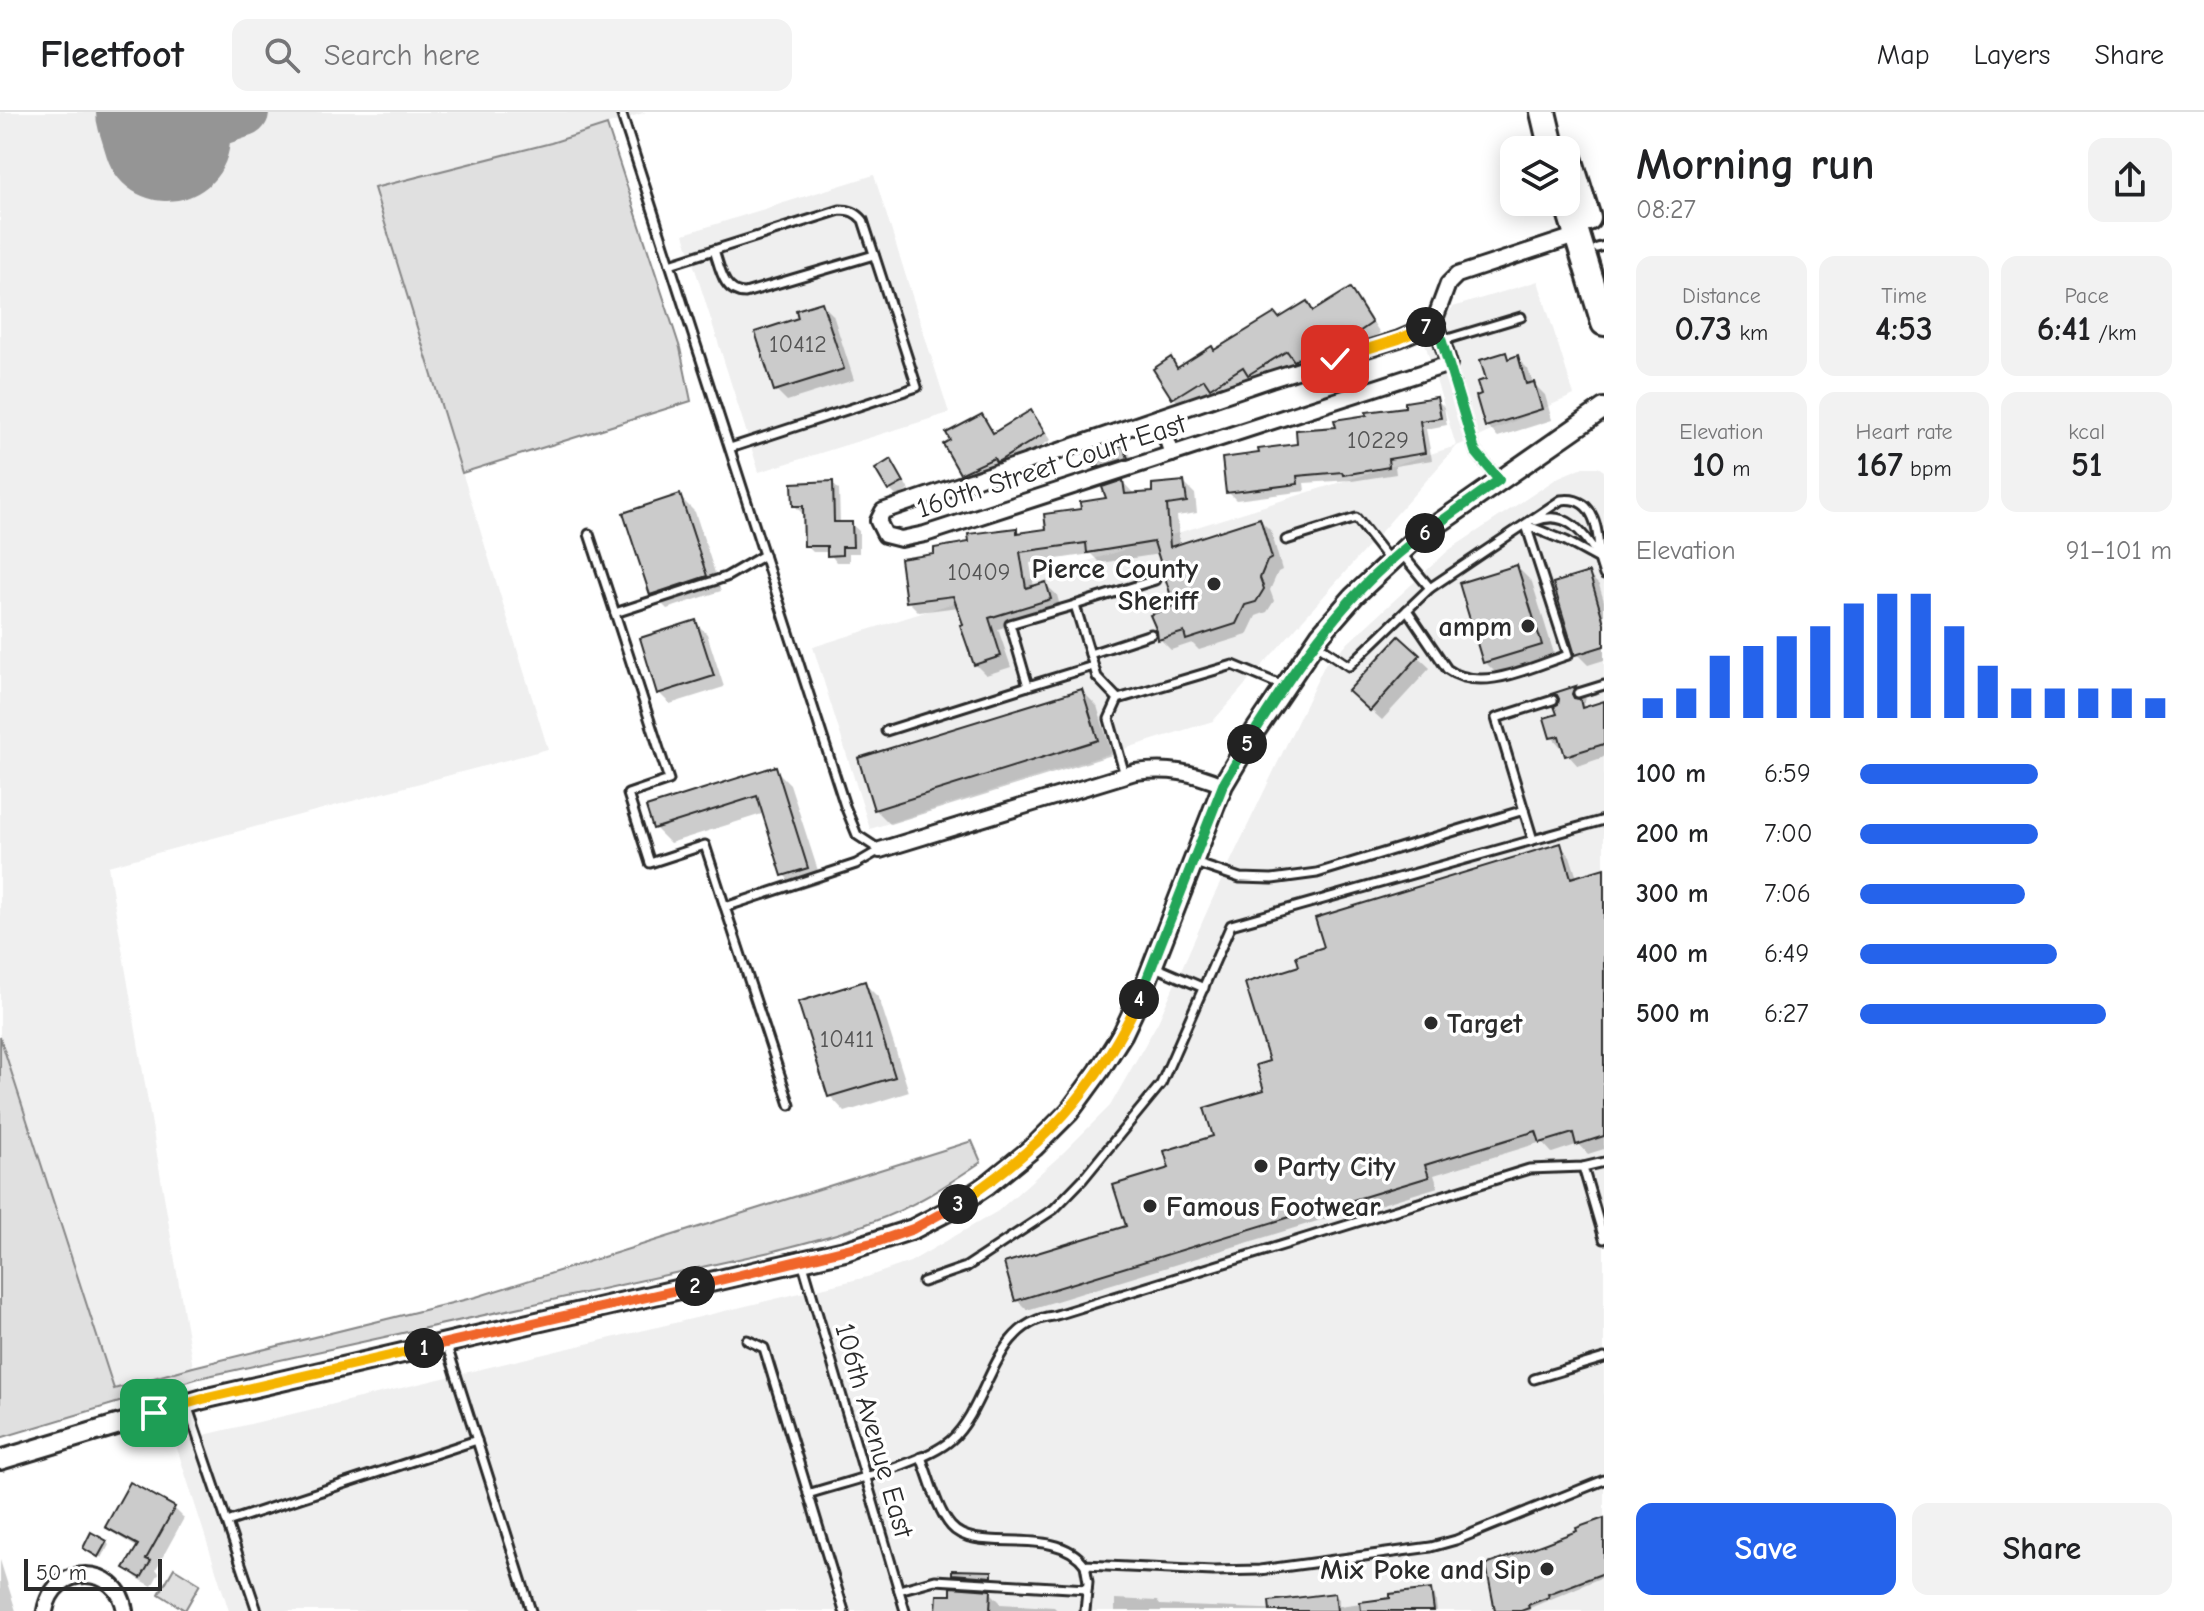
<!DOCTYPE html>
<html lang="en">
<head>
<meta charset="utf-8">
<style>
  :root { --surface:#fff; --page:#f2f2f2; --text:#202124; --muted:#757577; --line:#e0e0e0; --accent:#2563eb }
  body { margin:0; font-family:"Comic Neue",sans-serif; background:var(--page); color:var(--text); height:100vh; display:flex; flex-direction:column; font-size:30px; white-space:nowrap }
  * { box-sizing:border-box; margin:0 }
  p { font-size:26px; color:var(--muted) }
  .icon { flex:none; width:44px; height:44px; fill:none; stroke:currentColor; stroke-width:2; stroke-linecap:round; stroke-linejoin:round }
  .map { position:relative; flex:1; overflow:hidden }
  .panel { display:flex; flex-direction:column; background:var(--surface); width:600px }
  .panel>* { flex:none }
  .fabs { position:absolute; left:1500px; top:24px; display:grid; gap:16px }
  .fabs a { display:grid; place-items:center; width:80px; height:80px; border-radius:16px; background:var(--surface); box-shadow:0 4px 20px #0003; font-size:40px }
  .scale { position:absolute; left:24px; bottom:20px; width:138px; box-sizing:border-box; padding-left:8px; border:4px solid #2b2b2b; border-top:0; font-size:22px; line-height:28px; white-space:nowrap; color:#2b2b2b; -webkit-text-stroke:6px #fff; paint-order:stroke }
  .pin { position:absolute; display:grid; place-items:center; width:68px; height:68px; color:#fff; margin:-34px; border-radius:16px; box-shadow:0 4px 12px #0006 }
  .km { position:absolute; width:40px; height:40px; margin:-20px; border-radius:50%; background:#222; color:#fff; font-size:22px; line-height:40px; text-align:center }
  .round { display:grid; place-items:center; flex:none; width:84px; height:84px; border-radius:16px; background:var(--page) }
  .overview { display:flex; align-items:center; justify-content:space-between; height:136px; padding:0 32px }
  h1 { font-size:44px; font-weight:600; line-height:60px }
  .figures { display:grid; grid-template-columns:repeat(3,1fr); gap:12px; height:136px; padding:8px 32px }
  .figures div { display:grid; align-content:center; border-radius:16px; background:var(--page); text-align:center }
  .figures b { font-size:34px; font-weight:600 }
  .figures small { font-size:22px; font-weight:400 }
  .figures p { font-size:22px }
  .chart { height:224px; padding:16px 32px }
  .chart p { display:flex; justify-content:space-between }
  .chart svg { width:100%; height:144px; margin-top:8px; stroke:var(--accent); stroke-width:6 }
  .action { display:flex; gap:16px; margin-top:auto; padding:16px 32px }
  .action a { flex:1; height:92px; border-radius:16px; background:var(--accent); color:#fff; font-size:32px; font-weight:600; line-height:92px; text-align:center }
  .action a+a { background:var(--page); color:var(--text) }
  ul { padding:0 32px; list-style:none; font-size:26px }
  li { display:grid; grid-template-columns:128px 96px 1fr; align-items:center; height:60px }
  li i { height:20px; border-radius:10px; background:var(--accent) }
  header { display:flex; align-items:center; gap:48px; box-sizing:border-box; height:112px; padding:0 40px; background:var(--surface); border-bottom:2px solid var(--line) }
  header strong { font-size:38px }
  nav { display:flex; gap:44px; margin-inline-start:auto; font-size:28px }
  .search { width:560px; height:72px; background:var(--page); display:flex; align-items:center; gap:20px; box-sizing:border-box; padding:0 28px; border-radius:16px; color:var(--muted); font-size:30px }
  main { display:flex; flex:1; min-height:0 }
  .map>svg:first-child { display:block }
</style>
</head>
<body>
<header>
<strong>Fleetfoot</strong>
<div class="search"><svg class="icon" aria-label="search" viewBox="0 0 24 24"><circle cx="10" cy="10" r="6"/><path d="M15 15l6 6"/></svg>Search here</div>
<nav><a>Map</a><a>Layers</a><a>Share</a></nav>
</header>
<main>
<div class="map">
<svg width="1604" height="1499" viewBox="0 0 1604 1499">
  <rect width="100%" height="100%" fill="#fff"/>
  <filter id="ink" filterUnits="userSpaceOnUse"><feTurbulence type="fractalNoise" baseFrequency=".0125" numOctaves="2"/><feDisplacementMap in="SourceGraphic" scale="16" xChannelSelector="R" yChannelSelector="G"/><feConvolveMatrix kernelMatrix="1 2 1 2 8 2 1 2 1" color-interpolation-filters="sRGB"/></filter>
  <g filter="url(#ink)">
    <g fill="#efefef">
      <polygon points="0,0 646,0 551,31 374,76 548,637 108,754 193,1255 114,1277 0,925"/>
      <polygon points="874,63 949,301 759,360 684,122"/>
      <polygon points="1538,169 1574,283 1457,334 1213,609 870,717 813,535 1456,334 1424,228 1453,195"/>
      <polygon points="1583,355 1598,355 1604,359 1604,1499 229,1499 175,1330 867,1165 910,1150 998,1099 1063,1041 1110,994 1158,910 1212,788 1325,552 1449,438 1559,365"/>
    </g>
    <g fill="#e0e0e0" stroke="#868686" stroke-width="2">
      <polygon points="607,13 680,236 691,289 462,361 374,76 551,31"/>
      <path d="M0,925L114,1277L193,1255L476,1185L972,1029L981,1050C947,1073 912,1096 872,1110C839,1123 804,1131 770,1140L199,1266L0,1326Z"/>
      <polygon points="174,1456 200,1472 185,1498 159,1482"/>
    </g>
    <g fill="#0003">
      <polygon points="1350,179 1359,188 1380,221 1363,231 1360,228 1326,250 1304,257 1295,248 1258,270 1252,264 1221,284 1212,276 1183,295 1174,286 1156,257 1171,248 1179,257 1280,208 1306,191 1315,200"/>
      <polygon points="822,192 833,203 854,268 787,289 776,278 801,207"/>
      <polygon points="1506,242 1511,248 1517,246 1528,257 1533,271 1545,283 1552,308 1498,325 1487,314 1483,284 1489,269"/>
      <polygon points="1436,287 1444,295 1447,313 1426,317 1432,348 1395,354 1396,362 1352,369 1351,368 1304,371 1305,379 1236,388 1228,380 1299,334 1338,317"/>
      <polygon points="1031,300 1038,307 1051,328 1007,355 968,368 961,361 982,304 995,322"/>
      <polygon points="1123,335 1130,342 1133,353 1104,362 1097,355"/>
      <polygon points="890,350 897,357 909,378 897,385 890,378"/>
      <polygon points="1123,370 1134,382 1155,381 1184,371 1195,382 1197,401 1177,404 1180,434 1260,408 1271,419 1282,458 1278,460 1270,478 1274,489 1267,500 1256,504 1247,523 1199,538 1192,531 1171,538 1160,527 1177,496 1160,442 1100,451 1091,442 1030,451 1034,476 1045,472 1057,483 1061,498 998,517 1011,555 986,563 975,552 959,495 919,500 908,489 937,444 1016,418 1021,423 1048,419 1083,398 1108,388"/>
      <polygon points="832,371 839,378 840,412 851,412 859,419 859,441 849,441 849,450 836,450 829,440 813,440 806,433 805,401 802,401 795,394"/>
      <polygon points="679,384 695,400 721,479 667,497 652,482"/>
      <polygon points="1517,455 1532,470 1556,548 1500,565 1485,550"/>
      <polygon points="1588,462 1599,473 1604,489 1604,548 1588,553 1577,542"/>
      <polygon points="696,511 707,522 724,575 670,592 659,581"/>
      <polygon points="1399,527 1430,556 1382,608 1362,590"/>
      <polygon points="1575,576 1586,587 1583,593 1585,596 1604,590 1604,645 1578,654 1552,625 1559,604 1561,589 1554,583"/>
      <polygon points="1082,579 1097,594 1112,643 890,712 875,697"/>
      <polygon points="775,657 790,672 822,771 799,778 784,763 765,701 670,731 655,716"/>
      <polygon points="1560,733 1570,744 1577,766 1604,758 1604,1037 1588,1042 1579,1032 1552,1041 1542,1030 1434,1063 1438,1075 1349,1102 1347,1100 1027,1198 1017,1188 1128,1115 1172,1058 1215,1025 1266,979 1272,951 1301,856 1327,837"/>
      <polygon points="864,871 879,886 909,980 845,1000 830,984"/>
      <polygon points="174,1396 184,1406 156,1457 159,1461 152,1474 137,1466 127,1456 138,1436 118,1424 108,1414"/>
      <polygon points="1604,1407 1604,1467 1600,1466 1530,1496 1530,1499 1494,1499 1492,1490 1547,1433"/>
      <polygon points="106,1430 109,1433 102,1446 88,1438"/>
      <polygon points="0,1448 16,1499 0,1499"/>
      <polygon points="991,1461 994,1467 957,1465 954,1462"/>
      <polygon points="1430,1479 1435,1483 1437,1499 1115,1499 1115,1487 1157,1489 1160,1493 1287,1498 1334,1483 1339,1487 1339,1494 1392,1487"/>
      <polygon points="990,1480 1000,1490 1000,1492 1054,1495 1058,1499 938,1499"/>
    </g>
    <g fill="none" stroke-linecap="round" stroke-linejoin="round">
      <polyline stroke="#959595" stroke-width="50" points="167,26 244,0"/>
      <polyline stroke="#959595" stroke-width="126" points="159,0 167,26"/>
    </g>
    <g fill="#cbcbcb" stroke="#2b2b2b" stroke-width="2">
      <polygon points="1350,176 1372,211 1353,224 1351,220 1316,242 1313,237 1294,249 1287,239 1248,263 1243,255 1210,276 1204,267 1172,287 1153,257 1171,245 1177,256 1212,234 1214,238 1275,201 1279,206 1307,189 1313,199"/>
      <polygon points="822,190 844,257 774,279 755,220 798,206 796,198"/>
      <polygon points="1506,240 1508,247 1518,243 1526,272 1534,270 1542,297 1485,315 1476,284 1481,282 1477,270 1486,267 1480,248"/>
      <polygon points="1437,285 1441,306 1420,309 1425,341 1388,347 1389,355 1343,363 1342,360 1297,364 1298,372 1226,381 1222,346 1259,341 1258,337 1297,332 1296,318 1336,315 1334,308 1367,303 1366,300 1405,295 1405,290"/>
      <polygon points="1031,298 1045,321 999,349 996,350 994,346 960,362 943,332 950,328 946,321 982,302 993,321"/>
      <polygon points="1123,333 1128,346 1095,356 1091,344"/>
      <polygon points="891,347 904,370 888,379 875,357"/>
      <polygon points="1123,368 1125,382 1152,380 1152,372 1184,369 1187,390 1167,393 1170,435 1260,406 1272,446 1267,449 1260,466 1264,477 1256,490 1245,493 1236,512 1186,528 1184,520 1158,528 1157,519 1150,503 1174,494 1154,430 1087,441 1086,431 1020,440 1026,476 1046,470 1051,487 989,506 1001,544 974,553 960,513 963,512 953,484 906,490 900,447 934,442 934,436 969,430 968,422 1017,416 1017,421 1046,417 1044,402 1081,397 1080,390 1106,386 1102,375"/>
      <polygon points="833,369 834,410 852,410 853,435 842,435 842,443 827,444 827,434 804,434 803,394 793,394 792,371"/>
      <polygon points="680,382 707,464 650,483 623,401"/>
      <polygon points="1517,453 1542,533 1483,551 1459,471"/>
      <polygon points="1589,460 1604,511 1604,534 1575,543 1553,471"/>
      <polygon points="696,508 714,564 657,582 640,526"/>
      <polygon points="1399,524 1420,543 1370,599 1348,579"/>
      <polygon points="1576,574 1572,582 1574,586 1580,587 1582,596 1604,589 1604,632 1565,644 1559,624 1550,626 1544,606 1557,602 1554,594 1558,592 1559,587 1557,583 1551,582"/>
      <polygon points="1082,577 1098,628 874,698 858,646"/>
      <polygon points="776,654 808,756 782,764 757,684 653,717 646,695"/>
      <polygon points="1561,731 1571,766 1604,756 1604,1024 1576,1033 1573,1021 1540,1031 1536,1019 1425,1053 1429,1065 1337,1093 1336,1091 1015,1189 1004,1151 1126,1114 1113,1073 1169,1056 1164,1039 1213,1024 1204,996 1264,978 1256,953 1269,949 1245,871 1299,854 1296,844 1324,835 1315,806"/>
      <polygon points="865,869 895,965 828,985 798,890"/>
      <polygon points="130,1370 175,1395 146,1447 151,1449 141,1466 124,1456 138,1433 105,1415"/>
      <polygon points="1604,1406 1604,1461 1548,1482 1549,1485 1528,1493 1529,1496 1521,1499 1495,1499 1486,1453 1546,1431 1577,1419 1576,1416"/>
      <polygon points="91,1420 107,1429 98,1445 83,1436"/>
      <polygon points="952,1458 992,1459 992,1465 952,1462"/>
      <polygon points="951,1475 991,1478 990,1499 936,1499 937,1483 951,1483"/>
      <polygon points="1431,1477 1434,1499 1361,1499 1360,1490 1390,1486 1390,1482"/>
      <polygon points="1335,1481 1337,1499 1270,1499 1269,1489"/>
    </g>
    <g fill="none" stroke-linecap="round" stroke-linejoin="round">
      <g stroke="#2b2b2b" stroke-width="13">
        <g id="service">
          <polyline points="621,0 845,694 857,723 880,738 856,752 725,795 790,993"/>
          <polyline points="1597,136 1604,134"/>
          <path d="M714,138C720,155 723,181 745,181L874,143"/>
          <path d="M670,152L840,98C850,98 856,100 863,108L917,275L730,336"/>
          <polyline points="1441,229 1521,205"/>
          <polyline points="1449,252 1475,339 1499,368"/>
          <path d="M1536,409C1566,397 1584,421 1598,444"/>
          <path d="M1526,413L1568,543C1533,554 1481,582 1447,557L1407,498L1430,476L1561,388C1596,383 1599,421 1599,447"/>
          <polyline points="1526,413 1566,429 1599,447 1604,463"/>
          <polyline points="589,422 615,501"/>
          <polyline points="1286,428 1356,406 1389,448"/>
          <polyline points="1401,441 1430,476"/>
          <polyline points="1075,493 1155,468"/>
          <polyline points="1315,531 1349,554 1407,498"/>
          <polyline points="1090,542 1151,522"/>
          <polyline points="1093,554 1028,574 1010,512 1075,493 1097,565 1118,587"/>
          <polyline points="1578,581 1604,573"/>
          <polyline points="886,619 1028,574"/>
          <polyline points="1125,663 1109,607 1118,587 1233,553 1283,574"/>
          <polyline points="1533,728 1496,606 1553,588"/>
          <polyline points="1195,751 1240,766 1272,767 1317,761 1524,698"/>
          <polyline points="725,795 705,733 650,751 628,682 669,668 615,501 726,465 764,443"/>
          <polyline points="1155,855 1204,876"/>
          <polyline points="1583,1055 1604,1127"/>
          <polyline points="803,1152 905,1499"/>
          <polyline points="923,1170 966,1155 1054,1097 1083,1067 1161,972 1231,813 1604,708"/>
          <polyline points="747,1228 764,1236 844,1499"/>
          <polyline points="446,1231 531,1499"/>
          <polyline points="1534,1267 1604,1246"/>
          <polyline points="187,1293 257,1499"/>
          <path d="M921,1345C929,1365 937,1398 951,1414C976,1444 1055,1411 1085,1453L1213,1459L1260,1458L1431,1435L1456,1428L1604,1368"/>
          <path d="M808,1382C845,1370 924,1352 951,1328C990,1293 992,1211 1053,1204L1529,1057L1583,1055L1604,1050"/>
          <polyline points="227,1410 477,1328"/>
          <polyline points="899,1478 935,1468 1087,1477"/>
          <polyline points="1085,1499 1088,1470 1085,1453"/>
        </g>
      </g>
      <g stroke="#2b2b2b" stroke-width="20">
        <g id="minor">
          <polyline points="1435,207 1449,252 925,422 901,427 885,423 878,409 883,399 1271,267 1399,227 1425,216 1435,207 1448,172 1457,163 1578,123"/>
          <polyline points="1159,305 1172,342"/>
          <path d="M880,738L1135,660C1170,656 1192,660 1223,673"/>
          <path d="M45,1499C53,1451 118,1451 125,1499"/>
        </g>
      </g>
      <g stroke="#2b2b2b" stroke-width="24">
        <polyline id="tertiary" points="0,1348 203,1287 845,1139 913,1117 950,1098 987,1073 1034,1035 1069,1000 1099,959 1123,921 1144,876 1223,673 1255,619 1320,523 1354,484 1412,430 1604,296"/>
      </g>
      <g stroke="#2b2b2b" stroke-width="30">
        <g id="primary">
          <polyline points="1543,0 1552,38"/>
          <polyline points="1566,42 1570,49 1588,106"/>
          <polyline points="1566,87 1604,211"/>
        </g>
      </g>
      <use href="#service" stroke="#fff" stroke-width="7"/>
      <use href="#minor" stroke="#fff" stroke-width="14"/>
      <use href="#tertiary" stroke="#fff" stroke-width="18"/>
      <use href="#primary" stroke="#fff" stroke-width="24"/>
    </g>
  </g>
  <g fill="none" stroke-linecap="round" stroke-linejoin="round" filter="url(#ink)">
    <g stroke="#fff" stroke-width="16">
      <polyline id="split-1" points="154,1301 203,1287 424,1236"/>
    </g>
    <g stroke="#fff" stroke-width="16">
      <polyline id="split-2" points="424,1236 695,1174"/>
    </g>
    <g stroke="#fff" stroke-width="16">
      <polyline id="split-3" points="695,1174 876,1130 913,1117 958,1092"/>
    </g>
    <g stroke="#fff" stroke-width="16">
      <path id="split-4" d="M958,1092C1043,1035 1095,980 1139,887"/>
    </g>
    <g stroke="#fff" stroke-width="16">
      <polyline id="split-5" points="1139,887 1223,673 1247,632"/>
    </g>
    <g stroke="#fff" stroke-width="16">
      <path id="split-6" d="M1247,632C1296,553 1349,475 1425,421"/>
    </g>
    <g stroke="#fff" stroke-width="16">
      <polyline id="split-7" points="1425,421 1499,368 1475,339 1435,207 1426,215"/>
    </g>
    <g stroke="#fff" stroke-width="16">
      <polyline id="split-8" points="1335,247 1399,227 1426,215"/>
    </g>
    <use href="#split-1" stroke="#f5b400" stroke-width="10"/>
    <use href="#split-2" stroke="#f0652b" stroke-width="10"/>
    <use href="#split-3" stroke="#f0652b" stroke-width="10"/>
    <use href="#split-4" stroke="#f5b400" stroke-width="10"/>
    <use href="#split-5" stroke="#22a559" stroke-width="10"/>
    <use href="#split-6" stroke="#22a559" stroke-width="10"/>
    <use href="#split-7" stroke="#22a559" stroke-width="10"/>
    <use href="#split-8" stroke="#f5b400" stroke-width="10"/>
  </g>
  <g fill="#2b2b2b" stroke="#fff" stroke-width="3">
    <circle cx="1214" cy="472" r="8"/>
    <circle cx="1528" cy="514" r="8"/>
    <circle cx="1431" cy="911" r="8"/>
    <circle cx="1261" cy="1054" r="8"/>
    <circle cx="1150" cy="1094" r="8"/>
    <circle cx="1547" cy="1457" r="8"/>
  </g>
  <g text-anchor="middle" stroke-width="7" stroke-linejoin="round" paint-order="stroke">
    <g font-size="24" fill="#535353">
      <text x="798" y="240">10412</text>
      <text x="1378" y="336">10229</text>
      <text x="979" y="468">10409</text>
      <text x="847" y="935">10411</text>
    </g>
    <g font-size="28" fill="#2b2b2b" stroke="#fff">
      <text transform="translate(1051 353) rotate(-18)" y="10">160th Street Court East</text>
      <text transform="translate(875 1318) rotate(74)" y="10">106th Avenue East</text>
    </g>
    <g font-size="28" font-weight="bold" fill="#2b2b2b" stroke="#fff" text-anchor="end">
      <text x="1198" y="466">Pierce County<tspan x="1198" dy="32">Sheriff</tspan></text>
      <text x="1512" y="524">ampm</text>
      <text x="1447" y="921" text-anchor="start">Target</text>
      <text x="1277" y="1064" text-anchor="start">Party City</text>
      <text x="1166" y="1104" text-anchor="start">Famous Footwear</text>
      <text x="1531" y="1467">Mix Poke and Sip</text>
    </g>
  </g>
</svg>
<div class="fabs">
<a><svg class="icon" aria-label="layers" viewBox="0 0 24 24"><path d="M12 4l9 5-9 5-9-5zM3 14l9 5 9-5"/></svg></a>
</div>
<div class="scale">50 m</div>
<div class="pin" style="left:154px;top:1301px;background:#1e9e55"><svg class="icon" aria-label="arrive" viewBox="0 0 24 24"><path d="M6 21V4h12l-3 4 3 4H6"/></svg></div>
<div class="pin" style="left:1335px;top:247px;background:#d93025"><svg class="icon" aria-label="check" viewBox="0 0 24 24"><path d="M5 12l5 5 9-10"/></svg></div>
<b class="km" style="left:424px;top:1236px">1</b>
<b class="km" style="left:695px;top:1174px">2</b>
<b class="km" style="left:958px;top:1092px">3</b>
<b class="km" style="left:1139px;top:887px">4</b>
<b class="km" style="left:1247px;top:632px">5</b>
<b class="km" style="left:1425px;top:421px">6</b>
<b class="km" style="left:1426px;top:215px">7</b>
</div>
<section class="panel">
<div class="overview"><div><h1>Morning run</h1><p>08:27</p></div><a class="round"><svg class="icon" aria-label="share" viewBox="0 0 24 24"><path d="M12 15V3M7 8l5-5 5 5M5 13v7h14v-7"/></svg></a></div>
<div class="figures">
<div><p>Distance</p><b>0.73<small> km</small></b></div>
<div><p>Time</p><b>4:53</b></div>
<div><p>Pace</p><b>6:41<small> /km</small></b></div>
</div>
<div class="figures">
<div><p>Elevation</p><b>10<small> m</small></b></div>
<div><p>Heart rate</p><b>167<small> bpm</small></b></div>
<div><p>kcal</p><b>51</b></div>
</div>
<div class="chart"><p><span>Elevation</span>91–101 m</p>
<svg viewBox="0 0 160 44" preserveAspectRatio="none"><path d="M5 44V38M15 44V35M25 44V25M35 44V22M45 44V19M55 44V16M65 44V9M75 44V6M85 44V6M95 44V16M105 44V28M115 44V35M125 44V35M135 44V35M145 44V35M155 44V38"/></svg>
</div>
<ul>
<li><b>100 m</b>6:59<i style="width:57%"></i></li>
<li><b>200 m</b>7:00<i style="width:57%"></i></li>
<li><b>300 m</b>7:06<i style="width:53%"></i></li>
<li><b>400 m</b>6:49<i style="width:63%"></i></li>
<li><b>500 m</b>6:27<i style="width:79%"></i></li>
</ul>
<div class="action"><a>Save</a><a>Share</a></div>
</section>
</main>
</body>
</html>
